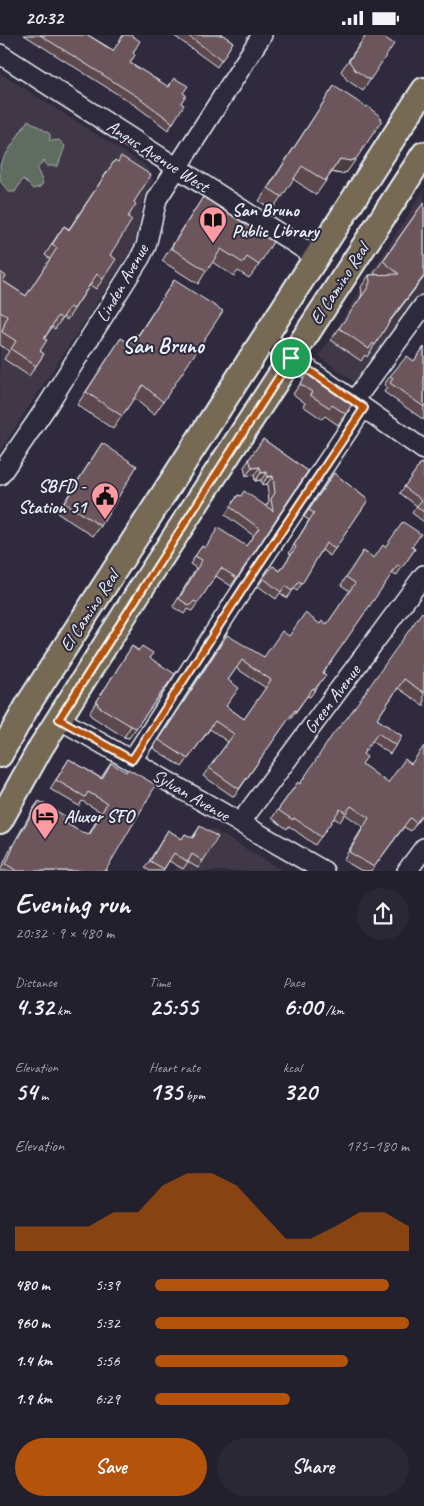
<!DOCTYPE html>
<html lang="en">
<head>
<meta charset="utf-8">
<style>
  :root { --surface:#23202e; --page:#2b2836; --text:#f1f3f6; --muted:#a3a3aa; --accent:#b45309 }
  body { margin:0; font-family:Caveat,sans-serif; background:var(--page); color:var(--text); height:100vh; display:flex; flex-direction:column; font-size:19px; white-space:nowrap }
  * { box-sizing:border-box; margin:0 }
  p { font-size:16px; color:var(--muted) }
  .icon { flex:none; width:28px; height:28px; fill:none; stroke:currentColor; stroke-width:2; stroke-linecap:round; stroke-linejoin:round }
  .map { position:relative; height:836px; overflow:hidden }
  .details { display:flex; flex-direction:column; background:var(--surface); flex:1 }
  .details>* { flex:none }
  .pin { position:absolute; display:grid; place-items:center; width:42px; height:42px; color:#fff; margin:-21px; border:2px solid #fff; border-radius:50%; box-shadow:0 1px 5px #0007 }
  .round { display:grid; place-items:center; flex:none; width:52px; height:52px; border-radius:26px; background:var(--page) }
  .summary { display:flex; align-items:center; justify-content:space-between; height:85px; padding:0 15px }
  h1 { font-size:28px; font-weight:800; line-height:38px }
  .metrics { display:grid; grid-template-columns:repeat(3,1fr); gap:8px; height:85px; padding:5px 15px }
  .metrics div { display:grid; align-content:center }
  .metrics b { font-size:25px; font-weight:800 }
  .metrics small { font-size:14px; font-weight:400 }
  .metrics p { font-size:14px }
  .chart { height:140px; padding:10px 15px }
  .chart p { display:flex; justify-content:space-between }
  .chart svg { width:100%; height:90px; margin-top:5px; fill:var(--accent); opacity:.7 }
  .cta { display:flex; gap:10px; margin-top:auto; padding:10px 15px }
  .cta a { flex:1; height:58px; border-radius:30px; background:var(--accent); color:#fff; font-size:20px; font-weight:800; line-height:58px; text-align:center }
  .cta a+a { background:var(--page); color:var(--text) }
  ul { padding:0 15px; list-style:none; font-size:16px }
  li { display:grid; grid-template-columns:80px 60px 1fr; align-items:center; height:38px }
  li i { height:12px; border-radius:6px; background:var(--accent) }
  .status { display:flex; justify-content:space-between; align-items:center; height:35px; padding:0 25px; background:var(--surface); direction:ltr }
  .status svg { height:14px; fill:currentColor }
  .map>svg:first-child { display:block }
</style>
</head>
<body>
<div class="status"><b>20:32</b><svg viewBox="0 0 49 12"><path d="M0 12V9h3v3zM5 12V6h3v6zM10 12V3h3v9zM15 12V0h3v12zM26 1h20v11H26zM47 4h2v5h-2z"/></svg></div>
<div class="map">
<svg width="424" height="836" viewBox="0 0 424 836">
  <rect width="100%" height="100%" fill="#2f2a3d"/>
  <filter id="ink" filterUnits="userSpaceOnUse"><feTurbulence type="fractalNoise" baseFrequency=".02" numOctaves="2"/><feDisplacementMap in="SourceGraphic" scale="10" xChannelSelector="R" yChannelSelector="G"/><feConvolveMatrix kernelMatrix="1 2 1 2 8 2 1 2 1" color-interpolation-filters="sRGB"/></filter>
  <g filter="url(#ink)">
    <g fill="#413746">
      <polygon points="0,38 145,130 153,144 142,169 138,197 130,217 0,416"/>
      <polygon points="424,155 424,266 362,353 319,321"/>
      <polygon points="211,793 283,836 174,836"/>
    </g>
    <polygon fill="#606c61" stroke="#a4aeac" points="28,85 50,99 50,106 59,105 65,111 58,131 47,131 44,125 37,134 43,148 40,152 33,154 23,144 15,157 9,157 0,146 0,129"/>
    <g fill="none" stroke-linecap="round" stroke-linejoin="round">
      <g stroke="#e8f1f8" stroke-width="22">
        <g id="minor">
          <polyline points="0,19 316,222"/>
          <polyline points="264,303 424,415"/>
          <polyline points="354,366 424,270"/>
          <polyline points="0,440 47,371 140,223 146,211 157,164 262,0"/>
          <polyline points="59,684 324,836"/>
          <polyline points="132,725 246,549 363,373"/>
          <polyline points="240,788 424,540"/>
          <polyline points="407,836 424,813"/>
        </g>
      </g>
      <g stroke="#e8f1f8" stroke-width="28">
        <g id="major">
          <polyline points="0,720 29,668 424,55"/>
          <polyline points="0,786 41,712 142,552 424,119"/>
        </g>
      </g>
      <use href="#minor" stroke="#2f2a3d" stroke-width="19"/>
      <use href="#major" stroke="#766a55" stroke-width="24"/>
    </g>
    <g fill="#5d4a4e" stroke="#e8f1f8" fill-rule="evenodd">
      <polygon points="24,0 88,0 113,15 133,18 130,28 168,52 174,43 183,58 181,68 173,88 168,95 136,71"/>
      <polygon points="173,0 223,0 233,7 217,32"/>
      <polygon points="366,0 370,45 363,56 347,45 341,36"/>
      <polygon points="334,51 347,137 341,139 332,137 316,160 293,144 272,175 259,166"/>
      <polygon points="115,125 134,167 110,220 103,244 96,254 90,250 67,285 63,282 55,294 52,292 44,304 40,316 44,319 29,341 4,324 9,316 0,310 0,237 3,246 26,261 50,224 45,220 57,201 64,191 69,194"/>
      <polygon points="203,162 259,230 249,243 238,236 234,241 212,227 198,249 162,226 194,176"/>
      <polygon points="424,168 424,242 388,289 367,322 365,320 361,326 331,305 359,266 362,259 361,252 369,240 377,240 374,238 419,174"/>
      <polygon points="174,245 163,367 154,380 134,363 113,394 77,370 121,303 128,308 135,299 138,300"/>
      <polygon points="424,312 424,385 384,357 387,352 384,350 390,341 414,326"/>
      <polygon points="309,336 354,366 338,390 325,381 322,384 303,371 305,368 293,359"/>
      <polygon points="263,404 308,436 231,551 216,541 192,576 188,574 184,579 173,572 196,533 190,529 202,511 205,513 246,511 254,501 225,480 238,460 266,471 269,466 267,449 262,450 261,445 255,446 254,440 246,441 244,432"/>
      <polygon points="102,408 101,491 93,501 57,478"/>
      <polygon points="421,428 424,430 424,487 412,478 417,471 400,458"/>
      <polygon points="334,438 368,465 330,521 322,515 297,556 294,554 287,563 280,558 276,564 258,551 273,531 280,536 291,519 289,518 309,485 304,482"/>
      <path d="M385,512H412L415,514L396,541L392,538L323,638L320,648L310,662L307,661L291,684L289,683L234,762L203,741L228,707L210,694L182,732L153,713L221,608L264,622L289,601L320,589H327L350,556L341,550L363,516L374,523ZM236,633L266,653L244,684L226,671L228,645Z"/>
      <polygon points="424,579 424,671 398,653 377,684 402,701 390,719 372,706 363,719 362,729 424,777 411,796 404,792 371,836 362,836 343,825 363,792 345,779 340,787 334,783 315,810 289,791 287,794 272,783 298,747 300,749"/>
      <polygon points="132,611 150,623 129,703 124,702 91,681 90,677"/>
      <polygon points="69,724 101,743 111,728 106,835 108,836 0,836 9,817 33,774 39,766 62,786 81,797 89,799 101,777 82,766 79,771 50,754"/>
      <polygon points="200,791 203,826 198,833 188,827 183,834 169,826 163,836 150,836 145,833 168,795 182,804 185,799 192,803"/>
    </g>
    <g fill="#4c3c40" stroke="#e8f1f8">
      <polygon points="340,124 356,124 347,137 341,139 331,137"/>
      <polygon points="424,241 424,242 383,295 391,284"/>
      <polygon points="260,432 254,440 246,441 252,433"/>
      <polygon points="267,437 261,445 255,446 261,438"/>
      <polygon points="273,441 267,449 262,450 267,442"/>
      <polygon points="175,639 129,703 124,702 131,691"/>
    </g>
    <g fill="#6c565b" stroke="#e8f1f8" fill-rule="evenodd">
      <polygon points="40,0 88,0 113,16 123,0 131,0 140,6 133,18 135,20 130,28 169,52 174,43 188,51 183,58 186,60 181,68 184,70 173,88 141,64"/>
      <polygon points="187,0 223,0 233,7 222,25"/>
      <polygon points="366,0 381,0 394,9 370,45 355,35 349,26"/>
      <polygon points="334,51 366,72 367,71 381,82 381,87 356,124 350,126 340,124 325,146 302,131 282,162 268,153"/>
      <polygon points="121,121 151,140 134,167 136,169 128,182 132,185 110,220 116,224 103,244 97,239 74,274 70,272 62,284 58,281 44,304 47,305 40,316 44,319 36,331 11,314 16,306 2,297 7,281 0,277 0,237 6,241 3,246 26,261 57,213 52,210 64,191 69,195 115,125 118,127"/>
      <polygon points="203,162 273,207 259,230 247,222 243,228 221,214 207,236 171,213"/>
      <polygon points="424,168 424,241 391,284 375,310 373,308 369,314 339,293 367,254 370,247 369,240 399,239 383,226 419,174"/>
      <polygon points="174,245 223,276 163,367 143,350 122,381 86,357 121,303 129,308 135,299 138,301"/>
      <polygon points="424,312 424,372 390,348 393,343 390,341 407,321 414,326"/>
      <polygon points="309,336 354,366 346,379 332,370 330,373 310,360 312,357 300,349"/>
      <polygon points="263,404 308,436 237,543 221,533 198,568 194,566 190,571 179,564 202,525 195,521 202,511 205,513 218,493 246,511 259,493 230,472 238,460 241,461 244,456 273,476 271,464 275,458 273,441 267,442 267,437 261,438 260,432 252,433 249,424"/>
      <polygon points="102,408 137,431 101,491 64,468"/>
      <polygon points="421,428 424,430 424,477 416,472 422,465 404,452"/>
      <polygon points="334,438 368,465 335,514 326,508 302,549 299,547 292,556 285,551 281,557 263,543 273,531 280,536 296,512 294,510 314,478 309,475"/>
      <path d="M403,487L421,499L412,512L415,514L402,533L398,530L323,638L326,640L315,654L313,653L296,676L295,675L239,754L209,733L234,699L215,686L188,724L159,705L227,600L264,622L282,596L289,601L305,578L320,589L322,586L327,589L355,548L346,542L363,516L374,523L383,510L385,512ZM242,625L271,645L244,684L226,671L239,653L228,645Z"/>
      <polygon points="422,577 424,579 424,658 404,644 377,684 402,701 396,711 378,698 363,719 367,722 362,729 388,748 405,724 411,729 424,711 424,777 416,788 410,783 374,832 349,817 369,783 351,771 346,778 340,774 321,802 294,783 293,785 278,775 298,747 300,749 333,699 347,683"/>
      <polygon points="132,611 138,616 142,611 153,618 150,623 175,639 136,693 131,691 98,671 97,666"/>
      <polygon points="69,724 102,744 111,728 126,737 128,734 156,750 106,835 108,836 17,836 6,829 15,808 39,766 65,781 62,786 81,797 90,799 107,768 88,757 85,762 56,745"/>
      <polygon points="200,791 218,802 203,826 192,819 188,827 174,818 164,834 150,826 168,795 182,804 185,799 193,803"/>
    </g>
  </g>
  <g fill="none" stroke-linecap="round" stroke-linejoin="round" filter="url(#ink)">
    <g stroke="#fff" stroke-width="10">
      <polygon id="route" points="291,323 364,373 246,549 132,725 59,684"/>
    </g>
    <use href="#route" stroke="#b45309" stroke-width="6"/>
  </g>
  <defs>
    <g id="library-pin" transform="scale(1.4375)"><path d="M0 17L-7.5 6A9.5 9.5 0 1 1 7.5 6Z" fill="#ff9aa2" stroke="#2f2a3d"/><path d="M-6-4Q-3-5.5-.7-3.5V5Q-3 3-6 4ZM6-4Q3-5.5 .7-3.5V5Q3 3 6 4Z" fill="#111"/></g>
    <g id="civic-pin" transform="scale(1.4375)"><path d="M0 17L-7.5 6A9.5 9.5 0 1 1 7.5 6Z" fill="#ff9aa2" stroke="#2f2a3d"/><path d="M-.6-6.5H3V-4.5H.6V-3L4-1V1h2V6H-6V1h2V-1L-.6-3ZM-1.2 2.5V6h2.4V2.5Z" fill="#111"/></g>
    <g id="hotel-pin" transform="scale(1.4375)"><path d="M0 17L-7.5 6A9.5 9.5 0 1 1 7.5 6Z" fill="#ff9aa2" stroke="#2f2a3d"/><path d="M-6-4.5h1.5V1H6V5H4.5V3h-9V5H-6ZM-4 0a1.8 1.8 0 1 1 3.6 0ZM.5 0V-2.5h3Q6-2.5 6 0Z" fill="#111"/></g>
  </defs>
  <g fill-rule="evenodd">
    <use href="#library-pin" x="213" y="185"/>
    <use href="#civic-pin" x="105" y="461"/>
    <use href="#hotel-pin" x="45" y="781"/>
  </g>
  <g text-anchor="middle" stroke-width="4" stroke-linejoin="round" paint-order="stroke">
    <g font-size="18" fill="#e8f1f8" stroke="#2f2a3d">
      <text transform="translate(158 121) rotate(33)" y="6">Angus Avenue West</text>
      <text transform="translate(122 248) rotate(-60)" y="6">Linden Avenue</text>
      <text transform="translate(339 249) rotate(-57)" y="6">El Camino Real</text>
      <text transform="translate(89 576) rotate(-57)" y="6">El Camino Real</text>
      <text transform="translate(332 664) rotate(-53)" y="6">Green Avenue</text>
      <text transform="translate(191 760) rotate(30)" y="6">Sylvan Avenue</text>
    </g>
    <g font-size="18" font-weight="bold" fill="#e8f1f8" stroke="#2f2a3d" text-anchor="start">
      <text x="232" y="181">San Bruno<tspan x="232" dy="21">Public Library</tspan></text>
      <text x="86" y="457" text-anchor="end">SBFD -<tspan x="86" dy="21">Station 51</tspan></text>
      <text x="64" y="787">Aluxor SFO</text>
    </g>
    <g font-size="22" font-weight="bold" fill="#e8f1f8" stroke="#2f2a3d">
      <text x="163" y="318">San Bruno</text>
    </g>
  </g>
</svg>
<div class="pin" style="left:291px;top:323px;background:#1e9e55"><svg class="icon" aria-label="arrive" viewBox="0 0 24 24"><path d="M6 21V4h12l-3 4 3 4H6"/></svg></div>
</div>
<section class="details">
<div class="summary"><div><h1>Evening run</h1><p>20:32 · 9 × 480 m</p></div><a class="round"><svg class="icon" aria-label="share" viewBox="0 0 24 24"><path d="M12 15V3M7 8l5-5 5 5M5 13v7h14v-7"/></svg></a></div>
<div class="metrics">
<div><p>Distance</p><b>4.32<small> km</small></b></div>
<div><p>Time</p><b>25:55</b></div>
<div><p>Pace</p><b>6:00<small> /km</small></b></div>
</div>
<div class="metrics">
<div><p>Elevation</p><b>54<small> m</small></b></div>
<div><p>Heart rate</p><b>135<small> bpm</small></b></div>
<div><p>kcal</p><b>320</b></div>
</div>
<div class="chart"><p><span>Elevation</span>175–180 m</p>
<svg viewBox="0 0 160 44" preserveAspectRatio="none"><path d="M0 44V32L10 32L20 32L30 32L40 25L50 25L60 12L70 6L80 6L90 12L100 25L110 38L120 38L130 32L140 25L150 25L160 32V44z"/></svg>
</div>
<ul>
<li><b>480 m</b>5:39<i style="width:92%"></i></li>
<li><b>960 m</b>5:32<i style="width:100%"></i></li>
<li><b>1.4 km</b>5:56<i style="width:76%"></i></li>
<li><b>1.9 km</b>6:29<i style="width:53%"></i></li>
</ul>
<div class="cta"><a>Save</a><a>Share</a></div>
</section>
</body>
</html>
